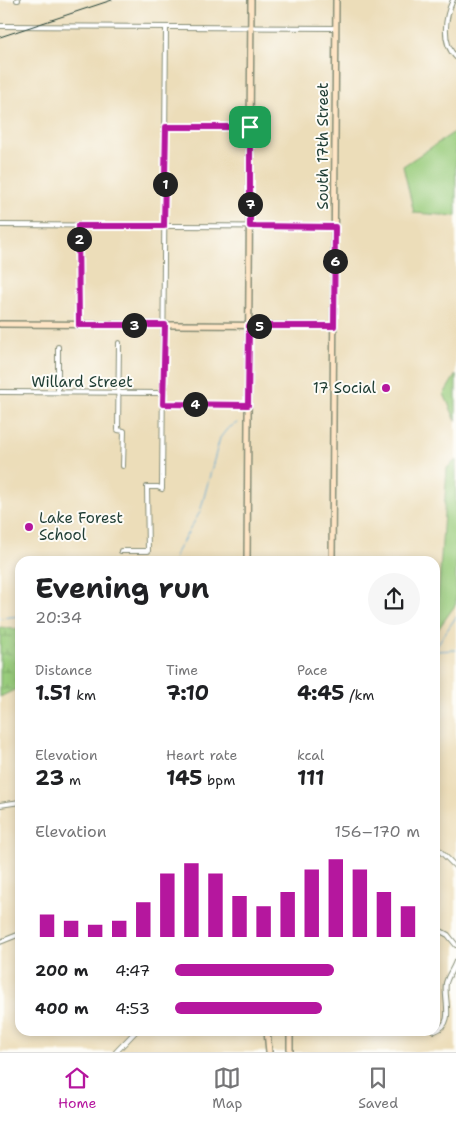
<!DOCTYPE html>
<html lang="en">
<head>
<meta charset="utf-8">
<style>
  :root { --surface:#fff; --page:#f6f6f6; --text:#202124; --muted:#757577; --line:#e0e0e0; --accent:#b5179e }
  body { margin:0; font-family:"Shantell Sans",sans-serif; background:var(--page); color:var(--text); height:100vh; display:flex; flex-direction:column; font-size:19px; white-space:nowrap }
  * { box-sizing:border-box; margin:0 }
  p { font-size:16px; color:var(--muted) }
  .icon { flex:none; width:28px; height:28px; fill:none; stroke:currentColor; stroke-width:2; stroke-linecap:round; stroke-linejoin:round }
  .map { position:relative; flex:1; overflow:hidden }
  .side { position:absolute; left:15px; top:556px; width:425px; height:480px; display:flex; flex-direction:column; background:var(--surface); border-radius:15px; box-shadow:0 2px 8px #0003 }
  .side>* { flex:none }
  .pin { position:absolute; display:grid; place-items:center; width:42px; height:42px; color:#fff; margin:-21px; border-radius:10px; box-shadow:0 2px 8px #0006 }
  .km { position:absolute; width:25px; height:25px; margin:-12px; border-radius:50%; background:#222; color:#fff; font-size:14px; line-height:25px; text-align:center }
  .round { display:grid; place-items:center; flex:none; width:52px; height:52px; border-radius:26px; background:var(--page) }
  .overview { display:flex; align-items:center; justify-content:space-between; height:85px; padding:0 20px }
  h1 { font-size:28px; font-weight:700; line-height:38px }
  .metrics { display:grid; grid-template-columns:repeat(3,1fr); gap:8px; height:85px; padding:5px 20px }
  .metrics div { display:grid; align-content:center }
  .metrics b { font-size:21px; font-weight:700 }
  .metrics small { font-size:14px; font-weight:400 }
  .metrics p { font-size:14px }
  .chart { height:140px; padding:10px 20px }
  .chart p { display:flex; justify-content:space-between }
  .chart svg { width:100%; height:90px; margin-top:5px; stroke:var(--accent); stroke-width:6 }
  ul { padding:0 20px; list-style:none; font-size:16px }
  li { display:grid; grid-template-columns:80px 60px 1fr; align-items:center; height:38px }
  li i { height:12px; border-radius:6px; background:var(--accent) }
  .menu { display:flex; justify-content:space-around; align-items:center; height:70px; border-top:1px solid var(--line); background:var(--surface); font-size:14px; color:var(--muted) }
  .menu a { display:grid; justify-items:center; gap:2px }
  .menu .selected { color:var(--accent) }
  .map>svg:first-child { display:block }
</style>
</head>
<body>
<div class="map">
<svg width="456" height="1052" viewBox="0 0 456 1052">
  <defs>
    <pattern id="wetland-marsh" width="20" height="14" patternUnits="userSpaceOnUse" patternTransform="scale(1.25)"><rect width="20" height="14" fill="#99cc7c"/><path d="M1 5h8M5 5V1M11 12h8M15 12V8" fill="none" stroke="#7ca766"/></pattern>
  </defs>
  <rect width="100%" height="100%" fill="#fdfcf7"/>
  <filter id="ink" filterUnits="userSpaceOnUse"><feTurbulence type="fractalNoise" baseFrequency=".02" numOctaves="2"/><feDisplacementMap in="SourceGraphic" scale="10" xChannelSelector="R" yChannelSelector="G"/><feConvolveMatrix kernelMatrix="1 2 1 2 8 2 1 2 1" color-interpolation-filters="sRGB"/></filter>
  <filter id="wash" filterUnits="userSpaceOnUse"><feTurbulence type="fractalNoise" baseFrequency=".0096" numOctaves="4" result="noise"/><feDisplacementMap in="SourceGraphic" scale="20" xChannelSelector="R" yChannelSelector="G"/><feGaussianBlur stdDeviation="1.12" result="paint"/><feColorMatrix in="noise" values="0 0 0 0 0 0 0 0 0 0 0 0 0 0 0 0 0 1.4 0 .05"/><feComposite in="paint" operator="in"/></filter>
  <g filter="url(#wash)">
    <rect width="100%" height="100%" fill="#ecddb9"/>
    <g fill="#99cc7c" stroke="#5c8458">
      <polygon points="456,131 456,216 414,213 403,166"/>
      <polygon points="456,374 456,421 444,394"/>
      <polygon points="456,460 456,604 436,632 447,468"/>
    </g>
    <polygon fill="url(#wetland-marsh)" stroke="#5c8458" points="0,627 20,630 20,687 0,697"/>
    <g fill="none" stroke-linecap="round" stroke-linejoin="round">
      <g stroke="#5aa5d2" stroke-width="1">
        <polyline points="174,561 176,553 200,512 220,438 227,429 237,423"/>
        <polyline points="0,618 20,616"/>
        <polyline points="435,648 456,617"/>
        <polyline points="435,651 456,650"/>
      </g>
    </g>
  </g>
  <g filter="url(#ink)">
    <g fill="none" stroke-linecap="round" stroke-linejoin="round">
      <g stroke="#868d76" stroke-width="6">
        <g id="minor">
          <polyline points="17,0 18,0"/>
          <path d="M453,0C445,17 441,43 456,57"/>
          <polyline points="0,26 336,28"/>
          <polyline points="166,127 250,127"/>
          <polyline points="0,225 335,227"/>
          <polyline points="78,226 79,325"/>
          <polyline points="119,343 118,430 124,431 123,466"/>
          <polyline points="0,392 163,393"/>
          <polyline points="58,392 58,347"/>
          <polyline points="163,404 248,405"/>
          <polyline points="121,551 148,551 147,487 158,487 162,489 166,27"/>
          <polyline points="0,805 20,802"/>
          <polyline points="435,846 456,867"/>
          <polyline points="435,928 448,935 456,945"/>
          <polyline points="0,942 20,934"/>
          <path d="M435,1031C456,1024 443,999 446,983C448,975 454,968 456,961"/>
          <polyline points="116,1052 136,1031"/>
        </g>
      </g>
      <g stroke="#868d76" stroke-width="8">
        <g id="secondary">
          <polyline points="0,324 334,326"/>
          <polyline points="247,561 251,0"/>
          <polyline points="332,561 336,0"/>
          <polyline points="267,1031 269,1052"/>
          <polyline points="290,1031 290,1052"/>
        </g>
      </g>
      <use href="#minor" stroke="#fff" stroke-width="4"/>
      <use href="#secondary" stroke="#fee5c5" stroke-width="5"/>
      <polyline stroke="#1f3d34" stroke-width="1" points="0,37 112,0"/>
    </g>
  </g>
  <g fill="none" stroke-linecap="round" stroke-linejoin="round" filter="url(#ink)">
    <g stroke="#fff" stroke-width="10">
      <polygon id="route" points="166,127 250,127 250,226 335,227 334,326 249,326 248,405 163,404 165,325 79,325 78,226 164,226"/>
    </g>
    <use href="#route" stroke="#b5179e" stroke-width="6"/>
  </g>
  <g fill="#b5179e" stroke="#fdfcf7" stroke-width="2">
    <circle cx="386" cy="388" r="5"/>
    <circle cx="29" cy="527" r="5"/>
  </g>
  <g text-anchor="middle" stroke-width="4" stroke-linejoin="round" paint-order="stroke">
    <g font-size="15" fill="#1f3d34" stroke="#fdfcf7">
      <text transform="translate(323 146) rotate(-90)" y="5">South 17th Street</text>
      <text x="82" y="387">Willard Street</text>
    </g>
    <g font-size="15" fill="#1f3d34" stroke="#fdfcf7" text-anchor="end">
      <text x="376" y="393">17 Social</text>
      <text x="39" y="523" text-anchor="start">Lake Forest<tspan x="39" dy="17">School</tspan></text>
    </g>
  </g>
</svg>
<div class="pin" style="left:250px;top:127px;background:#1e9e55"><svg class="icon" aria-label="arrive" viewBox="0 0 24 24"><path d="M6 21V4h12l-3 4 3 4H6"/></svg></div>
<b class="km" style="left:165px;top:184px">1</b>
<b class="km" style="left:79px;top:239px">2</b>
<b class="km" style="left:134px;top:325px">3</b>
<b class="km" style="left:195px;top:404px">4</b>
<b class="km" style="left:259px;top:326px">5</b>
<b class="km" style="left:335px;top:261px">6</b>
<b class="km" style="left:250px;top:204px">7</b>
<section class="side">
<div class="overview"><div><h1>Evening run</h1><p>20:34</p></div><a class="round"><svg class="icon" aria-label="share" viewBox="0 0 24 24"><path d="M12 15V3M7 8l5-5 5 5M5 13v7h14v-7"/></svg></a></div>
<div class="metrics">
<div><p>Distance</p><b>1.51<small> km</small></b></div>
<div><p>Time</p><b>7:10</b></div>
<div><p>Pace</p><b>4:45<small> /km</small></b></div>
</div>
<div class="metrics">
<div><p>Elevation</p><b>23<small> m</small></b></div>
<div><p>Heart rate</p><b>145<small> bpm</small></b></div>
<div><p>kcal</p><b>111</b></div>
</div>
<div class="chart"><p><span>Elevation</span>156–170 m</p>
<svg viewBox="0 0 160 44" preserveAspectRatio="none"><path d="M5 44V33M15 44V36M25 44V38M35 44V36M45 44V27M55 44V13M65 44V8M75 44V13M85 44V24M95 44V29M105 44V22M115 44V11M125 44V6M135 44V11M145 44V22M155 44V29"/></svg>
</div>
<ul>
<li><b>200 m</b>4:47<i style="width:65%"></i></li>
<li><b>400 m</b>4:53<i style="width:60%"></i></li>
</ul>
</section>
</div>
<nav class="menu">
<a class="selected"><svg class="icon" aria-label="home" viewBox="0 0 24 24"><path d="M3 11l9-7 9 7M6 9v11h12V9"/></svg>Home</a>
<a><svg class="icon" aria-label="map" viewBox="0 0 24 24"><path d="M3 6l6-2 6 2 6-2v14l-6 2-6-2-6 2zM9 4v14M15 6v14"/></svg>Map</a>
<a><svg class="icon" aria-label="saved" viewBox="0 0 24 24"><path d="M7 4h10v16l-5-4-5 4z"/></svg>Saved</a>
</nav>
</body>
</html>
